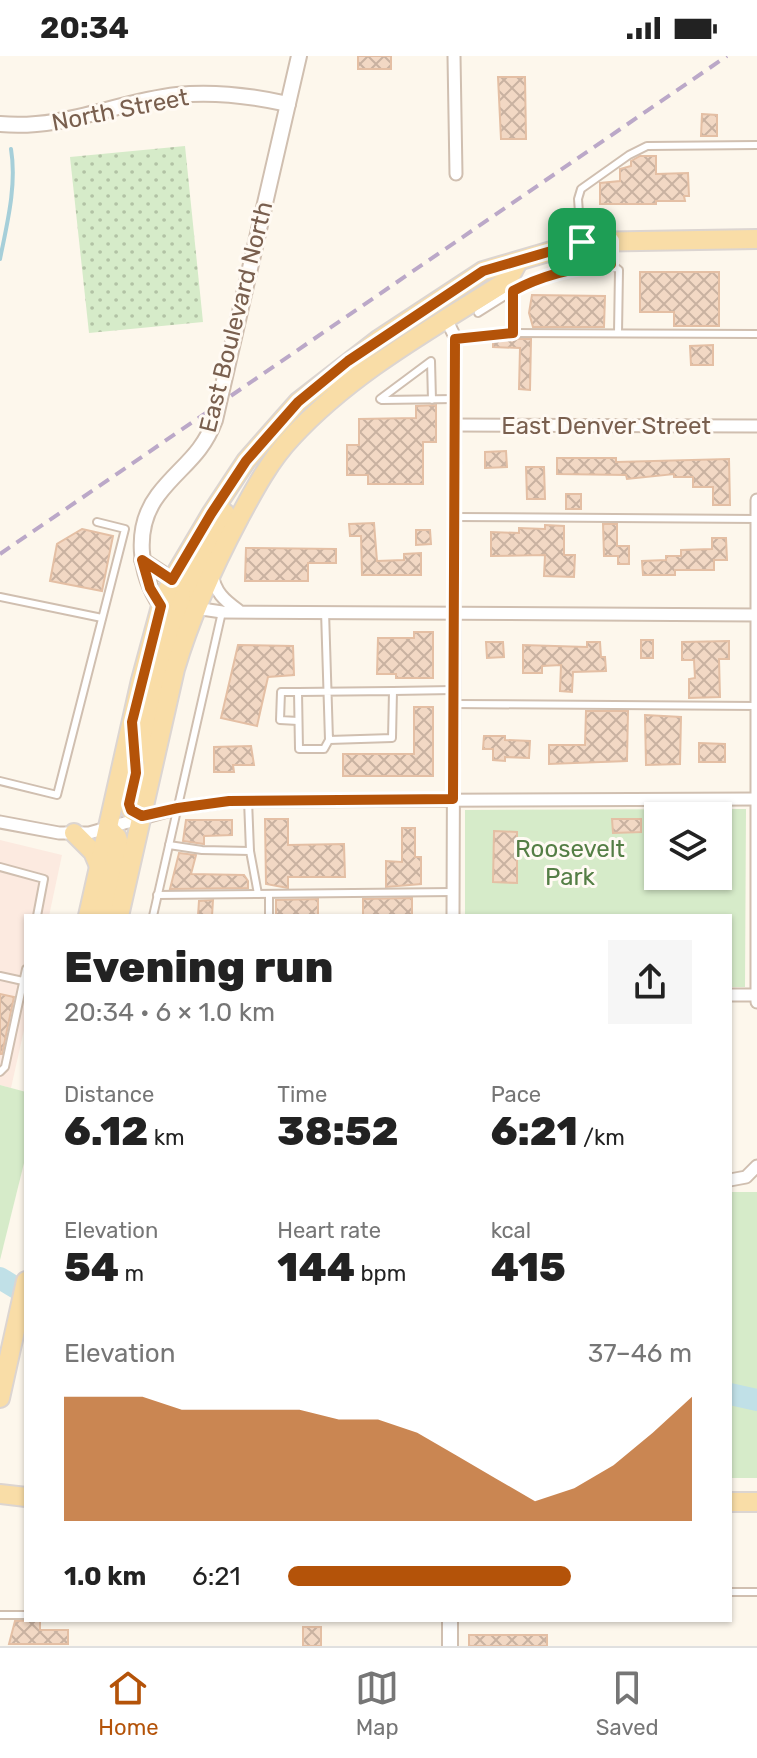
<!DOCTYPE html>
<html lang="en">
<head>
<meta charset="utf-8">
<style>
  :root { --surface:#fff; --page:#f6f6f6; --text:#222; --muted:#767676; --line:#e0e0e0; --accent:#b45309 }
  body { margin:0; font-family:Rubik,sans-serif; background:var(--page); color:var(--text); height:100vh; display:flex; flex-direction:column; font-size:30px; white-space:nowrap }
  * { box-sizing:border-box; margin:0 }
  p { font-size:26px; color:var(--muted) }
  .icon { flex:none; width:44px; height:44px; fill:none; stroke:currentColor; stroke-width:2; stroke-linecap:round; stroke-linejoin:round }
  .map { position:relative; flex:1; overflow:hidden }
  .details { position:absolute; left:24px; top:858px; width:708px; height:708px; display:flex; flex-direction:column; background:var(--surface); border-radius:0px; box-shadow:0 2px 6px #0004 }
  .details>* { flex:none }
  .tools { position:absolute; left:644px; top:746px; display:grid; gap:16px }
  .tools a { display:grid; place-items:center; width:88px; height:88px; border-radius:0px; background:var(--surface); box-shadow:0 2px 6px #0004; font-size:40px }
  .pin { position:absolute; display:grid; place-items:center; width:68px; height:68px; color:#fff; margin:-34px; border-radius:16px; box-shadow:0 4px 12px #0006 }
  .round { display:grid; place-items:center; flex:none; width:84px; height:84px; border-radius:0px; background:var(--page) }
  .summary { display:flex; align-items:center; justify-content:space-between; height:136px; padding:0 40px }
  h1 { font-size:44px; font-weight:800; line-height:60px }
  .stats { display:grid; grid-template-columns:repeat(3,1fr); gap:12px; height:136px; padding:8px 40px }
  .stats div { display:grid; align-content:center }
  .stats b { font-size:40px; font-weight:800 }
  .stats small { font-size:22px; font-weight:400 }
  .stats p { font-size:22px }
  .chart { height:224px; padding:16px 40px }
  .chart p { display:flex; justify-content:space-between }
  .chart svg { width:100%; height:144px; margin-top:8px; fill:var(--accent); opacity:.7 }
  ul { padding:0 40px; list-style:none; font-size:26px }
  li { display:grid; grid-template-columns:128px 96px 1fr; align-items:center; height:60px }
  li i { height:20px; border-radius:10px; background:var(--accent) }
  .status { display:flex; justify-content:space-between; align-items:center; height:56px; padding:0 40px; background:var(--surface); direction:ltr }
  .status svg { height:22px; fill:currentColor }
  .menu { display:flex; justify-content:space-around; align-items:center; height:112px; border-top:2px solid var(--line); background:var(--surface); font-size:22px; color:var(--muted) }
  .menu a { display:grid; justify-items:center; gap:4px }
  .menu .selected { color:var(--accent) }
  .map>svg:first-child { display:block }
</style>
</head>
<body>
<div class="status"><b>20:34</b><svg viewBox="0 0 49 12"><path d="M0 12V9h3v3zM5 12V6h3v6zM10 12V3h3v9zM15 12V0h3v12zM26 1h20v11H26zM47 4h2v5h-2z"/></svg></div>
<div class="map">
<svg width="757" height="1590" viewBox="0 0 757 1590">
  <defs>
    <pattern id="grass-dots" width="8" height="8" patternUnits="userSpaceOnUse" patternTransform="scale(2)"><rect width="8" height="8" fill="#d6ebc9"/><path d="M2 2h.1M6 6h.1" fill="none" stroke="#b2c2a5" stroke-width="1.8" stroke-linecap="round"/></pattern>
    <pattern id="building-cross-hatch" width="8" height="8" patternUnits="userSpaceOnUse" patternTransform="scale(2)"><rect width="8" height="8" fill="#f2d8c4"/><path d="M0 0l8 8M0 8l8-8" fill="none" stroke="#c9b2a1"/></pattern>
  </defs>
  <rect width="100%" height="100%" fill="#fdf7ec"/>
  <polygon fill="#fceae0" points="0,784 62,799 49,860 26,860 26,965 11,1032 0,1029"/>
  <polygon fill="url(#grass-dots)" points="185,90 203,266 89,277 70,101"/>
  <g fill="#d6ebc9" fill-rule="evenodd">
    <path d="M746,753L745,931H730V860H465V754ZM658,760H718V820H658Z"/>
    <polygon points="0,1029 26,1036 26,1099 0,1204"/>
    <rect x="730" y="1136" width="27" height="286"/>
  </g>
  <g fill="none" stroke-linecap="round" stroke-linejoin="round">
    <path stroke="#a6cfd9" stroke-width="4" d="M0,203C7,168 17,129 11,93"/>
    <g stroke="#c0e0e7" stroke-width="22">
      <polyline points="0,1222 26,1238"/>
      <polyline points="730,1338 757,1344"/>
    </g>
  </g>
  <g fill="url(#building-cross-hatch)" stroke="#e4bfa4" stroke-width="2">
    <rect x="358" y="0" width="33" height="13"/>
    <polygon points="498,21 525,21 526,83 501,83"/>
    <polygon points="702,58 717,59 717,80 701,80"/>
    <polygon points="640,100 656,100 656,118 688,117 689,140 684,140 685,145 656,145 656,148 600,148 600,127 620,125 620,113 631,110 631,105"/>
    <polygon points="640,216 719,216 719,270 674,270 674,256 640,256"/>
    <polygon points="532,239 605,240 604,271 533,271 529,257"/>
    <polygon points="505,283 531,283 530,334 519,333 520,292 493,291 493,284"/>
    <polygon points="713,289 713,309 691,309 690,290"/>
    <polygon points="436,349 436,386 423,386 423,428 368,428 368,419 347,419 347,389 359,389 359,363 416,362 416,350"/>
    <polygon points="506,395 507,411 485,412 485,396"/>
    <polygon points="557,402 616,402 616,406 729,403 730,449 713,449 713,431 693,431 693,421 674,421 674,418 627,423 626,419 557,418"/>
    <polygon points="526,411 544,411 545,443 527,443"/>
    <rect x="566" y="438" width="15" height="15"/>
    <polygon points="374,467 377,505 404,504 404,498 421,497 421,519 362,519 361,480 350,480 349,468"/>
    <polygon points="603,468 617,468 617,490 629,490 629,508 618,508 618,500 604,500"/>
    <polygon points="545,469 564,470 564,499 575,499 574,521 544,520 545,499 491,500 491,476 519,477 519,472 545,473"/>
    <polygon points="82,473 113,480 102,535 50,525 57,488"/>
    <polygon points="416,474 430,474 431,488 416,489"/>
    <polygon points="712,482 726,482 727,504 714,504 714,514 675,514 675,519 643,519 642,505 666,504 666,500 681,500 681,494 712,493"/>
    <polygon points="246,492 336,493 336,507 308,507 308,525 245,525"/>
    <polygon points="414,576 433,576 433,622 396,622 396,618 377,618 378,582 414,582"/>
    <rect x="641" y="584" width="12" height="18"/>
    <polygon points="729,585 729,603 719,603 720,641 689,642 689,623 695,622 694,604 682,604 682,586"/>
    <polygon points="486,586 503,586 504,601 487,602"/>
    <polygon points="587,586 600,586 601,601 605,601 606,615 573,616 572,636 560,635 561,609 542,610 542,617 523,617 523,589 587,591"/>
    <polygon points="238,589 293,590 294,619 268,621 257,670 221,662"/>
    <polygon points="414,651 433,651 433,720 343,720 343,698 414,698"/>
    <polygon points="586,655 628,655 627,705 549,708 549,689 585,689"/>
    <polygon points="645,659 681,661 680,708 646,709"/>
    <polygon points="484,680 505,680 505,684 530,685 529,702 505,701 505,705 493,704 493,693 483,693"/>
    <polygon points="699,687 725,688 725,706 699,706"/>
    <polygon points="251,690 254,709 233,709 234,716 214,716 214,691"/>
    <polygon points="265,763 288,763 288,789 344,788 345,821 288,821 288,832 266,828"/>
    <polygon points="612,763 641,763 641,776 613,777"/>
    <polygon points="186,764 232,764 232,779 204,780 204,788 183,785"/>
    <polygon points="402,772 415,772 415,801 421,801 421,828 386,831 386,805 402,806"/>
    <polygon points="494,775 517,776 517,827 493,826"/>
    <polygon points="179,797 196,799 191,818 244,819 248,825 248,832 170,833"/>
    <polygon points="412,842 412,860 363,860 363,843"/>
    <polygon points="318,843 318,860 276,860 276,844"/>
    <polygon points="213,844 212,860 198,860 199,845"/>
    <polygon points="0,938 14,941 2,998 0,998"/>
    <polygon points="40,1564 40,1574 68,1574 68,1588 9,1588 15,1565"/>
    <rect x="303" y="1571" width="18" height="19"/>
    <rect x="469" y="1579" width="78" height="11"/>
  </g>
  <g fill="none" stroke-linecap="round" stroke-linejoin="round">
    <g stroke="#d0bfb0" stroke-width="10">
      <g id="service">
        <polyline points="581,183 578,143 581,133 629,99 647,90 757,89"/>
        <polyline points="611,189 611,208 619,214 618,277"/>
        <polyline points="478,257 513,235"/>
        <path d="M513,277V235C542,219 578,210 611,208"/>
        <polyline points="455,283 505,277 757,278"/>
        <polyline points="432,344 431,305 380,343 382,344 455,343"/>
        <polyline points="454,461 757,463"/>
        <polyline points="0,541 102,562"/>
        <polyline points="325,555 329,684 392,682 393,635 298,636 299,693 324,693 329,684"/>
        <polyline points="393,635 453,634"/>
        <polyline points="453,648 757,650"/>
        <polyline points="298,665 280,664 281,636 298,636"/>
        <polyline points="0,725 57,739 125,473 97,466"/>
        <polyline points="248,744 250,795"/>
        <polyline points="169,789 202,794 250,795 258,838"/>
        <polyline points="0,811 44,823 37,860"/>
        <polyline points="269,838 269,860"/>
        <polyline points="157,839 453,836"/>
        <polyline points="153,860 222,556"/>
        <polyline points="0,920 23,925"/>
        <polyline points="0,1016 5,1011 26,913"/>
        <polyline points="730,1536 757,1536"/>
        <polyline points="0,1559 26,1559"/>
      </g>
    </g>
    <g stroke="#d0bfb0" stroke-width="15">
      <g id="minor">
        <polyline points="454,0 456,118"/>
        <polyline points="446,263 455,281 453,860"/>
        <polyline points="455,369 757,370"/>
        <polyline points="757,444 757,946"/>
        <path d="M212,518C215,536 224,544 238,554"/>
        <polyline points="195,552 222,556 757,559"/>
        <polyline points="0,766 59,777 89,777 178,752 229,745 757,743"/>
        <polyline points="730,939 757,939"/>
        <polyline points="730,1124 746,1121 757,1110"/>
      </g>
    </g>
    <g stroke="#d0bfb0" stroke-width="18">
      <g id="tertiary">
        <path d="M0,68C64,74 115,46 177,39C214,35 252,40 288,48"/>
        <polyline points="142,504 172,524"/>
        <path d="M161,550C139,518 133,472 158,439C180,410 201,401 215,364L299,0"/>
        <polyline points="450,1590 450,1564"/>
      </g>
    </g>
    <g stroke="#dcd5d1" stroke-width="22">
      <g id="primary">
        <polyline points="193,550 189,530 192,522 225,457"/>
        <polyline points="133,683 136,717 129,748 131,754 142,760"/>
        <polyline points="149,698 147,657 180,549 181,538 172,524"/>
        <polyline points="74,777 93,796 99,810"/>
        <polyline points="88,860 141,624 161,550 172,524 211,458 246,405 298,346 378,284 483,215 582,186 757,183"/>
        <polyline points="103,860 119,788 117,781 108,772"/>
        <path d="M119,860L175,613C191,559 213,511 239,462C254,434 270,404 292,381C353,315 433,272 508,224L518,206"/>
        <polyline points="0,1342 26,1225"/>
        <polyline points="0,1438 26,1441"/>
        <polyline points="730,1446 757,1446"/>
      </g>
    </g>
    <use href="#service" stroke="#fff" stroke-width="6"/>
    <use href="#minor" stroke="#fff" stroke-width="11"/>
    <use href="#tertiary" stroke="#fff" stroke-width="14"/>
    <use href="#primary" stroke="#f9dda7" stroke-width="18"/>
    <polyline stroke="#bba8c8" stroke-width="4" stroke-dasharray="12 8" stroke-linecap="butt" points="0,498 727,0"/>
  </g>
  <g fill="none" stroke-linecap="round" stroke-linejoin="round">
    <g stroke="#fff" stroke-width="16">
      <path id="route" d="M611,185V208C578,211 542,219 513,235V277L455,283L453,743L229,745L178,752L142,760L131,754L129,748L136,717L132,666L161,550L150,532L142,504L172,524L211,458L246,405L298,346L348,305L483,215L582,186Z"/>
    </g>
    <use href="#route" stroke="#b45309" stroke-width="10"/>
  </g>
  <g text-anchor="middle" stroke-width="6" stroke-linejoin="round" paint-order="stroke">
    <g font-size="24" fill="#795f4e" stroke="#fffaf3">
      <text transform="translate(120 54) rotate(-11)" y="8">North Street</text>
      <text transform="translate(236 261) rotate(-76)" y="8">East Boulevard North</text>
      <text x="606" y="378">East Denver Street</text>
    </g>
    <g font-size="24" fill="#547e45" stroke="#fffaf3">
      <text x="570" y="801">Roosevelt<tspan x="570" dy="28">Park</tspan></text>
    </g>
  </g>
</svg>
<div class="tools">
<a><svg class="icon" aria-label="layers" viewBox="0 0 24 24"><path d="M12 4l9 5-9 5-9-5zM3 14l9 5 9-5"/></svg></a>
</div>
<div class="pin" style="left:582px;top:186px;background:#1e9e55"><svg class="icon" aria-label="arrive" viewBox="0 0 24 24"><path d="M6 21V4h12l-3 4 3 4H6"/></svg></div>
<section class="details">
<div class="summary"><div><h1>Evening run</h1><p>20:34 · 6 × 1.0 km</p></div><a class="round"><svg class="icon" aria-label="share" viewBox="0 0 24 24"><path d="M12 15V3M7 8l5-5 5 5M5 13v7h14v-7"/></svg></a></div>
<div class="stats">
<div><p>Distance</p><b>6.12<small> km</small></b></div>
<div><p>Time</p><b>38:52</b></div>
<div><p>Pace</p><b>6:21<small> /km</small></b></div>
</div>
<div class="stats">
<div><p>Elevation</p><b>54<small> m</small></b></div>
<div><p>Heart rate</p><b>144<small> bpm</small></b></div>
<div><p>kcal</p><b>415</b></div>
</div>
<div class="chart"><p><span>Elevation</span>37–46 m</p>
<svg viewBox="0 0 160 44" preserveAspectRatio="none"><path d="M0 44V6L10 6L20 6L30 10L40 10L50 10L60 10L70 13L80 13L90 17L100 24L110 31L120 38L130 34L140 27L150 17L160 6V44z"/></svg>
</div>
<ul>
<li><b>1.0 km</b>6:21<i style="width:70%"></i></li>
</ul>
</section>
</div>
<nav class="menu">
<a class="selected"><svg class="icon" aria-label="home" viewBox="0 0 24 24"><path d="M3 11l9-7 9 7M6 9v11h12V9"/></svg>Home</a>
<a><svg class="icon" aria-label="map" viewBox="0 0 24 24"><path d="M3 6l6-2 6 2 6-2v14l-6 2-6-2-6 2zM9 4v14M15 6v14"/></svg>Map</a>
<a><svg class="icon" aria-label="saved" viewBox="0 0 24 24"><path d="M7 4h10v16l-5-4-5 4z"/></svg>Saved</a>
</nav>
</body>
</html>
